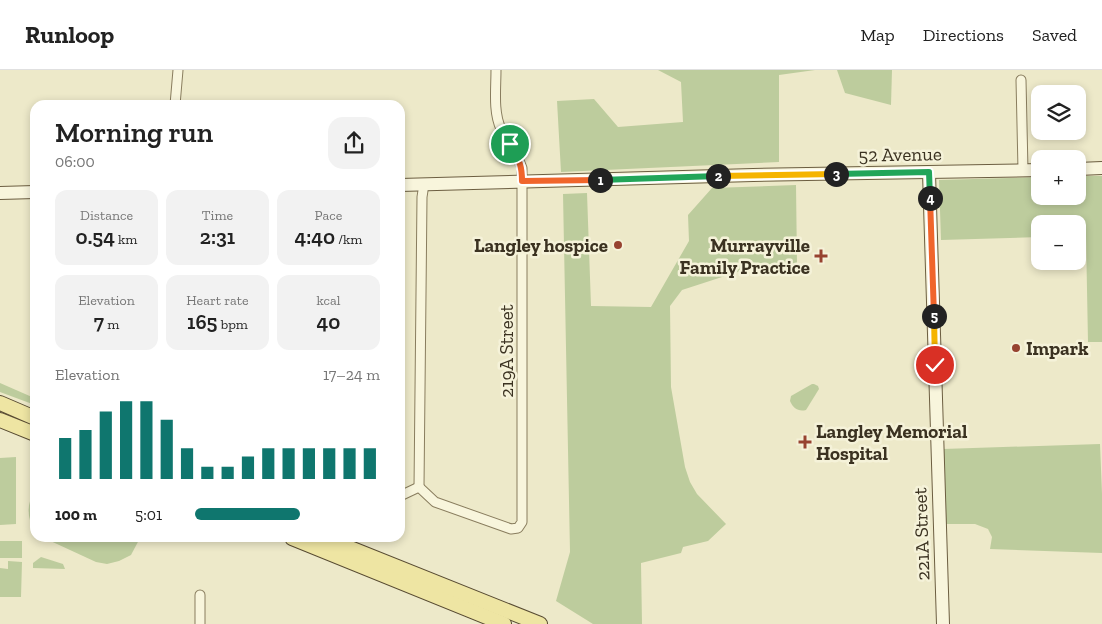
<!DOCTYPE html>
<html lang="en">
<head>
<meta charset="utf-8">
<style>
  :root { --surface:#fff; --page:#f2f2f2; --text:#222; --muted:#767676; --line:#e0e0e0; --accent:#0f766e }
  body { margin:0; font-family:"Zilla Slab",serif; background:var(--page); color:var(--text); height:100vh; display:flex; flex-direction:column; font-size:19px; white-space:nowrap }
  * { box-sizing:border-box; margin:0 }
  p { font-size:16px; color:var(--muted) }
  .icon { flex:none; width:28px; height:28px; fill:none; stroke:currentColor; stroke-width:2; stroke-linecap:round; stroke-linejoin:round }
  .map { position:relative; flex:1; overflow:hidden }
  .side { position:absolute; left:30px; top:30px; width:375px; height:442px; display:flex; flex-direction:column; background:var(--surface); border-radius:15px; box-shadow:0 2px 8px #0003 }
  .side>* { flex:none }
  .fabs { position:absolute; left:1031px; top:15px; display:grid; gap:10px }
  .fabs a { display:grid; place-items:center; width:55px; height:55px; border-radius:10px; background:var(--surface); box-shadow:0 2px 8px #0003; font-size:25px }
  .pin { position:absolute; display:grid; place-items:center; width:42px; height:42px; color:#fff; margin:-21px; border:2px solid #fff; border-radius:50%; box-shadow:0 1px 5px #0007 }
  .km { position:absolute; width:25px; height:25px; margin:-12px; border-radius:50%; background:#222; color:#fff; font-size:14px; line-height:25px; text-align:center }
  .round { display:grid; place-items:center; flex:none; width:52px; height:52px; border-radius:15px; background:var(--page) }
  .headline { display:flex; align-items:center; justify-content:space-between; height:85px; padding:0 25px }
  h1 { font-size:28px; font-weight:600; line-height:38px }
  .metrics { display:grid; grid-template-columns:repeat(3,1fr); gap:8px; height:85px; padding:5px 25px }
  .metrics div { display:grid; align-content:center; border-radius:12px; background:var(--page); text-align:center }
  .metrics b { font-size:21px; font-weight:600 }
  .metrics small { font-size:14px; font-weight:400 }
  .metrics p { font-size:14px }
  .chart { height:140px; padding:10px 25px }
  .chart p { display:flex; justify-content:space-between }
  .chart svg { width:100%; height:90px; margin-top:5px; stroke:var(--accent); stroke-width:6 }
  ul { padding:0 25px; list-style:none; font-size:16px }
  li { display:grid; grid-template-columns:80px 60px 1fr; align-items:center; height:38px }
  li i { height:12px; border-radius:6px; background:var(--accent) }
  header { display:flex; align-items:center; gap:30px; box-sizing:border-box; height:70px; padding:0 25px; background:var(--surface); border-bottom:1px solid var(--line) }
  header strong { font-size:24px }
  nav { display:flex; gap:28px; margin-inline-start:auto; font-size:18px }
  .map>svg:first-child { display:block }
</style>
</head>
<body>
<header>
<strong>Runloop</strong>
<nav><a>Map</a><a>Directions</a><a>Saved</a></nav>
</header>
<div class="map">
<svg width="1102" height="554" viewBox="0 0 1102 554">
  <rect width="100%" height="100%" fill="#ede9c9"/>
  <g fill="#bdcc9d">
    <polygon points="658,0 815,0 779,5 779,92 561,102 557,31 594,29 618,57 683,52 681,12"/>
    <polygon points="837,0 892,0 891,35 845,23"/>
    <polygon points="1078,106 1102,106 1102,272 1088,272 1086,166 1078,166 1078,154 1040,154 1040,167 941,170 939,110 1040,107 1040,126 1078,126"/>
    <polygon points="796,115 797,194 759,195 682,220 670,236 671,317 685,397 690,412 697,424 726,454 708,471 683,477 681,483 641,493 642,554 593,554 556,531 570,482 563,124 587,123 591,236 651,237 689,171 688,145 712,118"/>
    <polygon points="0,313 32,327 35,328 35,335 0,322"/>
    <path d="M812,314H814L818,316L819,319L806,340C798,342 793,338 790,331L791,326Z"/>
    <polygon points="1100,374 1102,424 1102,483 990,479 992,467 988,459 975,454 944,454 943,379"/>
    <polygon points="16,387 16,454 0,455 0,388"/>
    <path d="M35,421V461C27,449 26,433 35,421Z"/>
    <polygon points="44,468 140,468 131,485 119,491 107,494 96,492"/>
    <rect x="0" y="471" width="22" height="17"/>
    <polygon points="41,487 63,494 65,499 33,498 33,493"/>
    <polygon points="8,491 22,492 21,527 0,527 0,498 8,499"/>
  </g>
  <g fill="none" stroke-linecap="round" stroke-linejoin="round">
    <g stroke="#897d5e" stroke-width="11">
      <g id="street">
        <polyline points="1021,10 1023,100"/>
        <polyline points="175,35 178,0"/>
        <path d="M419,417L435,432L511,459L518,458L522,452V98C517,84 507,73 501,59C493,42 496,19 496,0"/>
        <polyline points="419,417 422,127 424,114"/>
        <polyline points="400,426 419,417"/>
        <polyline points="200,554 200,525"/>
      </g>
    </g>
    <g stroke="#6c5e41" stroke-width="14">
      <g id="secondary">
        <polyline points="1078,99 1102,98"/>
        <polyline points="929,103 943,554"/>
        <polyline points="400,115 753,105 1040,100"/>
        <polyline points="0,123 35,122"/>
      </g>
    </g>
    <g stroke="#584b32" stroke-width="16">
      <g id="primary">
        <polyline points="0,333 35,348"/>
        <polyline points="0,350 35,364"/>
        <polyline points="292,468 504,554"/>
        <polyline points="325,468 540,554"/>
      </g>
    </g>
    <use href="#street" stroke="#f8f5dc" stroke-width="9"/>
    <use href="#secondary" stroke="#f8f5dc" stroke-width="12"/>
    <use href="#primary" stroke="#eee5a3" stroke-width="14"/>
  </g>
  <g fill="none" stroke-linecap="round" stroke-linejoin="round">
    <g stroke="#fff" stroke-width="10">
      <path id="split-1" d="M510,74C518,89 522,93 522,111L600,110"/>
    </g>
    <g stroke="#fff" stroke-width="10">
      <polyline id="split-2" points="600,110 718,106"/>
    </g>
    <g stroke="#fff" stroke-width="10">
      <polyline id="split-3" points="718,106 836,104"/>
    </g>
    <g stroke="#fff" stroke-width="10">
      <polyline id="split-4" points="836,104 929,102 930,128"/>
    </g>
    <g stroke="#fff" stroke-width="10">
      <polyline id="split-5" points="930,128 934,246"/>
    </g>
    <g stroke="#fff" stroke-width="10">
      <polyline id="split-6" points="934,246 935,295"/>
    </g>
    <use href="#split-1" stroke="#f0652b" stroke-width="6"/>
    <use href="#split-2" stroke="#22a559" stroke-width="6"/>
    <use href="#split-3" stroke="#f5b400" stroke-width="6"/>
    <use href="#split-4" stroke="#22a559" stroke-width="6"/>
    <use href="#split-5" stroke="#f0652b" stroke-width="6"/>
    <use href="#split-6" stroke="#f5b400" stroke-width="6"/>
  </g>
  <g fill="#974330" stroke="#f5f2d9" stroke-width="2">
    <circle cx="618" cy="175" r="5"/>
    <path d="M818.5 178.5h5v5h5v5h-5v5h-5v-5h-5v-5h5z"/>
    <circle cx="1016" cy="278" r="5"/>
    <path d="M802.5 364.5h5v5h5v5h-5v5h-5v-5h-5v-5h5z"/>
  </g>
  <g text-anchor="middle" stroke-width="5" stroke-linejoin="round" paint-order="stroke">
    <g font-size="19" fill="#3b3221" stroke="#f5f2d9">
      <text transform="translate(900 84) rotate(-1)" y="7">52 Avenue</text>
      <text transform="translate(506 281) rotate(-90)" y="7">219A Street</text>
      <text transform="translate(921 464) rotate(-92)" y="7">221A Street</text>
    </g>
    <g font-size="19" font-weight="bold" fill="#3b3221" stroke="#f5f2d9" text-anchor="end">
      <text x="608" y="182">Langley hospice</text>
      <text x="810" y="182">Murrayville<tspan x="810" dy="22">Family Practice</tspan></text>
      <text x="1026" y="285" text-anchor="start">Impark</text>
      <text x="816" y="368" text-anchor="start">Langley Memorial<tspan x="816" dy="22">Hospital</tspan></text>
    </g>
  </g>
</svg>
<div class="fabs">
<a><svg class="icon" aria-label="layers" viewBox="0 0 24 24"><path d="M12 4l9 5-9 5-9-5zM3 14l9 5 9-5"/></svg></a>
<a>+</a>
<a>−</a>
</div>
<div class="pin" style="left:510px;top:74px;background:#1e9e55"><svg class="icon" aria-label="arrive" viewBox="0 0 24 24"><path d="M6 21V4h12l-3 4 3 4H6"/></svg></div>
<div class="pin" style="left:935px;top:295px;background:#d93025"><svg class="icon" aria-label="check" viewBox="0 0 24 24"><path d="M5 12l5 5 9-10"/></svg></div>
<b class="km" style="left:600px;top:110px">1</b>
<b class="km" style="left:718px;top:106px">2</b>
<b class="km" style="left:836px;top:104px">3</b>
<b class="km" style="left:930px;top:128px">4</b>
<b class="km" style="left:934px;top:246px">5</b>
<section class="side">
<div class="headline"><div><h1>Morning run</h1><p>06:00</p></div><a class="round"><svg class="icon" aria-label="share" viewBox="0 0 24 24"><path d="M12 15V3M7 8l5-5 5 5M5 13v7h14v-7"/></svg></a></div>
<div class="metrics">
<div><p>Distance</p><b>0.54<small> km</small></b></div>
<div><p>Time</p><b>2:31</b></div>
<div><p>Pace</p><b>4:40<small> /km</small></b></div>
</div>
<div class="metrics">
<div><p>Elevation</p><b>7<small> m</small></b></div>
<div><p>Heart rate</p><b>165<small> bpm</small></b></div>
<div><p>kcal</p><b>40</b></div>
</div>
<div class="chart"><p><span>Elevation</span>17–24 m</p>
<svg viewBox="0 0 160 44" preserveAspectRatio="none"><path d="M5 44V24M15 44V20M25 44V11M35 44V6M45 44V6M55 44V15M65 44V29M75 44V38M85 44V38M95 44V33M105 44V29M115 44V29M125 44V29M135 44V29M145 44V29M155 44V29"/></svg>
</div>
<ul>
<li><b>100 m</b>5:01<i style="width:57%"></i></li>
</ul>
</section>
</div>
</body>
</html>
